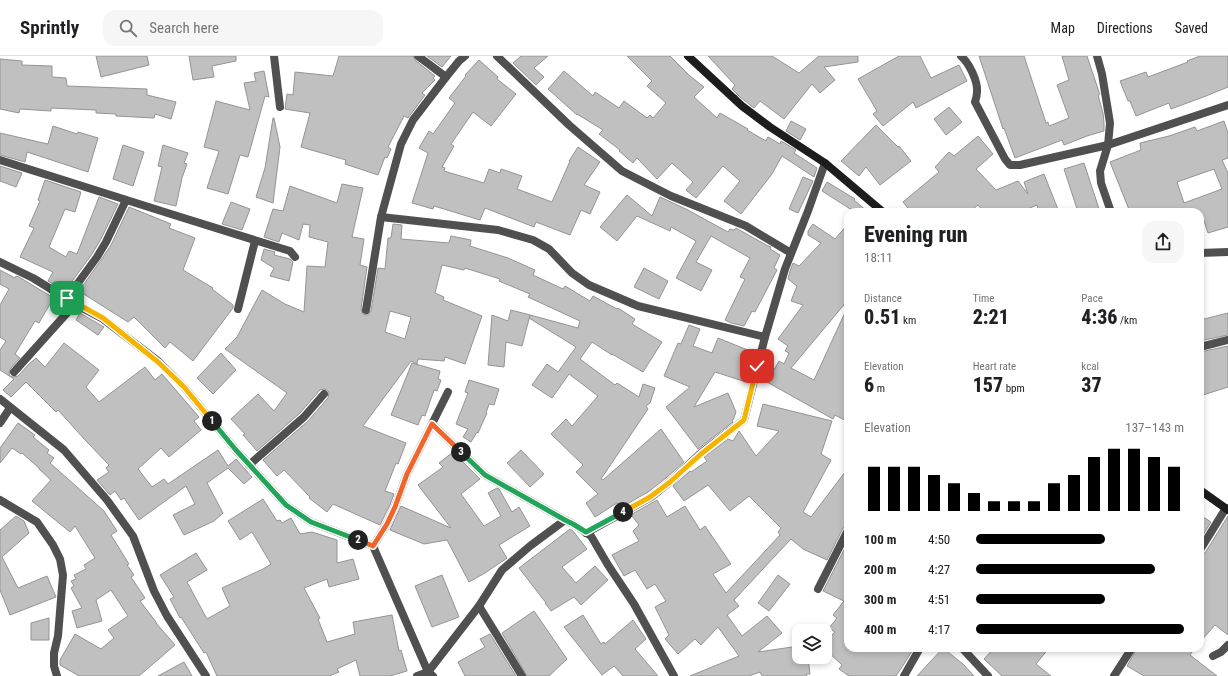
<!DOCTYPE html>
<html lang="en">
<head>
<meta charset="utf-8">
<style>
  :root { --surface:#fff; --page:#f6f6f6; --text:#202124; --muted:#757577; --line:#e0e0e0; --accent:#000 }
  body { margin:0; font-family:"Roboto Condensed",sans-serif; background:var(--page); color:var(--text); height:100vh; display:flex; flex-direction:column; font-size:15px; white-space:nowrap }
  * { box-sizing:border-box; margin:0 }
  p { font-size:13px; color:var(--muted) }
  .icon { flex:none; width:22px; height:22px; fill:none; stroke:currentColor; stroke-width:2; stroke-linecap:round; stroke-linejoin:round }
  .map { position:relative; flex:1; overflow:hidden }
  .sheet { position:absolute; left:844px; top:152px; width:360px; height:444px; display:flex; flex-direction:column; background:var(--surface); border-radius:12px; box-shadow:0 2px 6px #0003 }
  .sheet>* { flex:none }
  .controls { position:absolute; left:792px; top:568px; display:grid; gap:8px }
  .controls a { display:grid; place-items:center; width:40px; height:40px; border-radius:8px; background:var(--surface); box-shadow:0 2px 6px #0003; font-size:20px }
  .pin { position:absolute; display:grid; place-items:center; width:34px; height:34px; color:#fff; margin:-17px; border-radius:8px; box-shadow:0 2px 6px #0006 }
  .km { position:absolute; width:20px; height:20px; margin:-10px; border-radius:50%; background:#222; color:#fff; font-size:11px; line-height:20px; text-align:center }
  .round { display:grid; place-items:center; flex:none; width:42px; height:42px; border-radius:12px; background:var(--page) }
  .headline { display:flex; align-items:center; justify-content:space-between; height:68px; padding:0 20px }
  h1 { font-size:22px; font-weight:800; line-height:30px }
  .figures { display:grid; grid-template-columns:repeat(3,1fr); gap:6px; height:68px; padding:4px 20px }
  .figures div { display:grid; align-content:center }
  .figures b { font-size:20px; font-weight:800 }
  .figures small { font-size:11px; font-weight:400 }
  .figures p { font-size:11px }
  .chart { height:112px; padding:8px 20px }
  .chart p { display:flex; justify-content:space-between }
  .chart svg { width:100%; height:72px; margin-top:4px; stroke:var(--accent); stroke-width:6 }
  ul { padding:0 20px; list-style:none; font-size:13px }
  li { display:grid; grid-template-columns:64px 48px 1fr; align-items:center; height:30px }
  li i { height:10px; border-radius:5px; background:var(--accent) }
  header { display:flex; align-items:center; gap:24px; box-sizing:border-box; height:56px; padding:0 20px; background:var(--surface); border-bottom:1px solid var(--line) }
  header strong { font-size:19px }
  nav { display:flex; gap:22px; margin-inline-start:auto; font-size:14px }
  .search { width:280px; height:36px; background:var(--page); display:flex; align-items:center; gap:10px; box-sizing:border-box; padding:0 14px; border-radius:12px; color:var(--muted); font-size:15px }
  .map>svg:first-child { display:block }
</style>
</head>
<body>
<header>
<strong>Sprintly</strong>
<div class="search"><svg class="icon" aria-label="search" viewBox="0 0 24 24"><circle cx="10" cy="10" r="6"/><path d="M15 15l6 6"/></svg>Search here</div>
<nav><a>Map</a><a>Directions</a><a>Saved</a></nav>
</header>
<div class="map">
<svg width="1228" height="620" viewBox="0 0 1228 620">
  <rect width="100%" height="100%" fill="#fff"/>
  <g fill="#c0c0c0" stroke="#949494" fill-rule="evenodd">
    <polygon points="96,0 147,0 149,9 101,21"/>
    <polygon points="189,0 236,0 236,5 212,10 214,21 193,24"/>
    <polygon points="339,0 413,0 415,4 435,20 433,22 435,24 422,37 425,39 408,62 404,60 388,91 391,93 387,102 385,101 378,119 345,108 346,104 301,91 310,57 285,53 287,38 293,39 295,16 333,20"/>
    <polygon points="427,0 451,0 442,11"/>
    <polygon points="521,0 548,0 534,12 544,21 536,29 513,7"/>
    <polygon points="627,0 670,0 690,20 704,31 694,41 717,62 720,57 748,73 747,74 766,85 768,81 780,88 781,85 796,94 794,97 817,112 814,121 782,100 772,118 741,158 724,145 740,125 723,110 696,142 686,134 693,126 672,107 657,123 637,102 633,107 619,95 620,94 599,78 603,74 577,58 577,59 548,33 564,15 593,40 595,36 619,52 624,45 647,62 650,59 653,62 666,47 647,30 652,25"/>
    <polygon points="708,0 772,0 799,17 819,0 858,0 858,6 824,11 835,24 820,37 812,28 784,63 760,45 754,52 740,41 732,33 735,29"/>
    <polygon points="899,0 920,0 931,22 959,9 967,25 916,52 913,46 883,70 873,58 877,55 858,23"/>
    <polygon points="979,0 1024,0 1046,67 1048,66 1049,70 1069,62 1057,29 1069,24 1062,0 1087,0 1099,36 1100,38 1098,39 1103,57 1104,67 1104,75 1087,80 1064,89 1062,84 1015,102 1004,72 1003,73"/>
    <polygon points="1200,0 1228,0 1228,31 1206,40 1171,53 1169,47 1136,60 1130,45 1128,45 1120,25 1146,16 1148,21 1188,6 1187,5"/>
    <polygon points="0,3 22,5 22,9 52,10 52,21 66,22 67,30 147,33 147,39 176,46 171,63 155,58 154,62 116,60 116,58 96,57 96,54 51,52 51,55 20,53 19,57 0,53"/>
    <polygon points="479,4 498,21 497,23 516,38 491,70 473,56 451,88 454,90 442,111 445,112 444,115 484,127 489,113 500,117 501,113 522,120 517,133 552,146 570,105 569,105 578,91 600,106 584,129 600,136 590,158 581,154 570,179 536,166 534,171 485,152 480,164 434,150 433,153 412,147 428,97 419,92 429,75 433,78 455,47 449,42 466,20 465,19"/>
    <polygon points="264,15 269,41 265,40 248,101 240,99 228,138 207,132 219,95 204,91 216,45 250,54 244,27 256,25 254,17"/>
    <polygon points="949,51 962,66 946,79 934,63"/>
    <polygon points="273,62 274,62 280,91 273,147 256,141 265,112"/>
    <polygon points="791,65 806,73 800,84 786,75"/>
    <path d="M1224,65L1228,77V102L1222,104L1228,117V171L1208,177L1201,156H1130L1110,106L1141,94L1140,87L1169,80L1195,71L1197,75ZM1214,113L1222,133L1184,147L1177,126Z"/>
    <polygon points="876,69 898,91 899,90 911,105 880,129 866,111 859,120 841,105"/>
    <polygon points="53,70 77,78 78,76 98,82 88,116 27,96 25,106 0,99 0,77 48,88"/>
    <polygon points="978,80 993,98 976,113 996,134 1018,125 1028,138 1024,126 1044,118 1059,156 1039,156 1037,149 1020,156 984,156 978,149 969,156 911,156 903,146 939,116 935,111 949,96 954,100"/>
    <polygon points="123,89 144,96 133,130 113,123"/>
    <polygon points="163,89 188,97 184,107 187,108 182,122 176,150 154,145 162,111 158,110"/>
    <polygon points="1084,107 1100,156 1078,156 1064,113"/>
    <polygon points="0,110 22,117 16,131 0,125"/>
    <polygon points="803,121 813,125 798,157 789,153"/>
    <polygon points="45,124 81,136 75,156 65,153 49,191 66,201 69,195 77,198 99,141 118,148 101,183 92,198 65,235 48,225 53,216 20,201 34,172 29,170 40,145 38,144"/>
    <polygon points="827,126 855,143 854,144 868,156 855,156 822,135"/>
    <path d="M342,128L363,132L352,181L364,183L360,209L367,211L361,253L363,258L368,259L371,255L378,212L385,213L388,182H391L393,168L402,169L401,183L449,187L451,180L471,184L470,190L508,202L535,214L533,219L563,233L565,230L590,245L593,240L617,253L618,252L635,263L632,268L662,286L643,316L612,298V299L592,286L580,303L615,329L617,327L639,341L643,328L655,332L650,347L646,350L648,353L601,423L603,424L661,373L684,406L666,422L648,436L620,452L617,447L595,461L586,447L598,438L576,416L583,409L551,378L566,363L572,370L598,340L569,318L552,342L532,329L547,308L558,316L576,291L529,262L530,259L578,272L580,265L528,241L530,238L499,225L500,223L465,212L464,214L442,209L435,237L444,241L443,244L482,260L465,308L445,301L444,305L418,303L417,308L411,305L363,370L406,387L398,408L396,407L385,435L394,438L390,449L380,469L333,448L327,456L309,442L310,441L284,414L277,420L263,404L308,365L328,342L329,336L325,333L320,334L300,357L257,395L243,379L245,378L231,363L258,338L274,355L287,337L225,293L237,281L262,234L285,248L304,256L307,210L325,211L328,186L309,181L310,169L303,168L299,184L282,177L279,186L264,181L273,153L283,155L290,130L337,147ZM390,255L411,261L405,283L385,276Z"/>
    <polygon points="627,139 652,160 660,141 686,153 728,176 730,173 734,174 736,172 768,190 771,191 770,193 780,199 774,212 777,214 755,256 752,255 744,270 731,267 725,264 745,223 740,221 750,202 711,180 696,206 712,214 701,235 676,222 696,185 671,171 670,175 637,160 617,185 600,171"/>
    <polygon points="231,146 250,153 242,174 222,168"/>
    <polygon points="129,151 171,168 169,172 195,182 183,214 213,232 212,233 233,249 233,252 193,305 170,286 165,292 134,261 128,266 79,235 101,204 111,189"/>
    <polygon points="813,168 835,183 848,168 848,244 791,312 814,324 848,250 848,366 835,359 833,363 767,326 779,305 784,308 789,297 785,295 788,290 778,283 803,249 791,245 797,230 788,223 790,215 793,207 799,210 821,187 808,179 808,175"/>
    <polygon points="264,193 275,196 274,199 290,203 293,206 289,225 270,220 274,212 261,204"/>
    <polygon points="644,212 668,225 659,243 634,231"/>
    <polygon points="0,214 15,222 16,220 19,221 62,247 58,253 50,248 39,267 35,265 15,298 20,302 10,313 9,317 10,320 13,321 18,320 29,308 36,302 45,311 64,287 99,314 86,331 99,346 145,311 155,324 162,318 199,361 194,365 201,374 169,401 161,392 138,413 152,431 164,423 168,428 218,394 228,410 236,403 252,421 244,428 228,412 207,427 223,457 214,465 184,479 173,459 195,448 186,430 139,464 124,442 121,444 115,435 110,439 97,424 109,416 106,412 109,409 86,385 58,354 56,356 26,326 11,341 3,334 14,323 0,314 0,294 6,285 0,281 0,249 9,233 0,228"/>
    <polygon points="511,254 530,259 522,290 506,286 504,311 488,309 492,259 508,265"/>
    <polygon points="80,257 104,271 98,279 76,264"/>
    <polygon points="1228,257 1228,279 1200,285 1200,264"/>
    <polygon points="689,269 700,273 693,290 712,297 718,282 755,297 746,326 715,316 694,351 728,337 736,356 733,364 732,364 733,366 698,393 666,351 690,331 664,320 678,287 681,288"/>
    <polygon points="1228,290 1228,331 1200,340 1200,296"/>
    <polygon points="221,297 236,314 213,338 197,322"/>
    <polygon points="412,307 440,315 438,323 441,324 437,335 434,334 425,360 422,359 418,369 391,359"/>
    <polygon points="469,324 499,333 494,349 489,348 486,357 487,357 478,377 477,376 471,386 463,381 468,373 456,368 468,337 465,336"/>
    <polygon points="763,348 832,365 821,398 831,404 803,456 811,461 848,412 848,469 843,472 827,504 803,493 791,483 734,544 739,550 727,559 742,580 767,560 782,577 758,596 799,590 799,601 808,601 810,618 806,618 807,620 762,620 760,616 749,620 690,620 739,600 718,571 701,589 695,583 678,598 665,583 669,579 655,551 666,545 655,528 647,533 635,514 624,520 612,499 639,485 633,475 639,469 632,460 626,464 625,462 657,444 667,461 685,450 700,474 705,470 731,508 713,518 726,537 780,479 778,476 781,472 749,440 730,455 708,429 684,445 673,430 690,415 691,416 707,405 704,401 728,383 733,385 739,375 756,400 779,375 757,370"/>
    <polygon points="18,367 35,379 33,381 49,394 47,397 54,402 50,407 104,455 117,475 111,479 129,508 127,509 134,519 131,521 145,542 140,545 156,566 156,567 175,589 139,620 79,620 60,609 60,604 75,578 101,593 114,582 108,574 128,560 111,534 96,544 102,565 77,572 72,555 82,552 71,532 74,530 71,525 76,523 74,519 86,513 84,509 95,502 75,470 70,476 32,445 51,424 39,413 39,412 22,397 21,398 12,392 0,407 0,392"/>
    <polygon points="521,394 544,418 530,431 507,407"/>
    <polygon points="453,396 480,423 461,438 484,470 501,460 488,437 497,432 499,433 512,456 519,451 530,470 499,489 507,502 485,517 469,526 447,484 424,488 390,474 401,450 451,472 418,429 443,411 439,407"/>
    <polygon points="263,443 277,465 280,464 282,467 291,462 300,478 312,476 337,484 337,507 353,503 359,523 329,531 327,523 304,532 320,562 318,563 327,586 355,578 353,566 392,559 399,595 401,594 407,615 390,620 360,620 356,604 337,613 339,616 329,620 217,620 206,596 204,597 181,561 180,562 170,543 174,541 160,519 196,497 207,514 187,526 207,563 230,550 222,532 263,513 271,508 252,476 240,484 228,465"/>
    <polygon points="1200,459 1211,466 1200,484"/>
    <polygon points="16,460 24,465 29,477 2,501 18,532 47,520 56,541 10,559 0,534 0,474"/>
    <polygon points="1228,460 1228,579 1215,569 1200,586 1200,499 1205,497"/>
    <polygon points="570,473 573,475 587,493 562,511 576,527 595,510 608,524 581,549 574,541 551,555 545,547 546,547 519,512"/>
    <polygon points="848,486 848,592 914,592 904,608 896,620 849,620 839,613 842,609 825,593 825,586 835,576 829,572 837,562 833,559 844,545 823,535"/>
    <polygon points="442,519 459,561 432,571 415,530"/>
    <polygon points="778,519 790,528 769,555 758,547"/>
    <polygon points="534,555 567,603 549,620 527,620 502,577"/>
    <polygon points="583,559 601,588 604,586 605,588 633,564 646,583 635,593 658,620 623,620 614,610 602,619 564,571"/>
    <polygon points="49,562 49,584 31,584 31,567"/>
    <polygon points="490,578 516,620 465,620 458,606 485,591 480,583"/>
    <polygon points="943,592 963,608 974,620 917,620"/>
    <polygon points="994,592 1049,592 1036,608 1051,620 1002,620 984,603"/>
    <polygon points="1137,592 1195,592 1190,599 1217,620 1144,620 1127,610"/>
    <polygon points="184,606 192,620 158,620"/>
  </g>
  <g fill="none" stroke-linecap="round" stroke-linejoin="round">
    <g stroke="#505050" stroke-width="8">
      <polyline points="274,0 280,51"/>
      <polyline points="418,0 446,21"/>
      <polyline points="497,0 569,69 622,115 671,140 746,170 791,197"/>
      <path d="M961,0C969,7 978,25 977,36C977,39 976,43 975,46L1005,103L1010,109H1020L1108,89L1228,49"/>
      <polyline points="1097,0 1102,18 1110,67 1108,89 1100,115 1101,127 1111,156"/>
      <polyline points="0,104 174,159 290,195 295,201"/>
      <polyline points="381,161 498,174 533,184 549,193 572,217 589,229 638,250 765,281"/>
      <polyline points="1200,197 1228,196"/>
      <polyline points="0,206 33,222 75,248 103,263 158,305 184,331 235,393 286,449 311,466 373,490 428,616 433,620"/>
      <polyline points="67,242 97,201 106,186 126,144"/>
      <polyline points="238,253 255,185"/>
      <polyline points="366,254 381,161 401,88 413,64 446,21 459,5 465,0"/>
      <polyline points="1200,291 1228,284"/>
      <polyline points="14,316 75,248"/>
      <polyline points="0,343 64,394 107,444 133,480 154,535 167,560 206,620"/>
      <polyline points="0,367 10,352"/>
      <polyline points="432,368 485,419 565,464 573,468 591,480 608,509 634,548 674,620"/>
      <polyline points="249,409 304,361 324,338"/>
      <polyline points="0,444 37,466 53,489 60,503 63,519 58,580 54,597 54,610 57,620"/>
      <polyline points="586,477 651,441 670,426 701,397 744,364 765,281 785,213 808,155 825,107"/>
      <polyline points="373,490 387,468 395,451 407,418 448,336"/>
      <polyline points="1200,494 1226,452"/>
      <polyline points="818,533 848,474"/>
      <polyline points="479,550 522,620"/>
      <polyline points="962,592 988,620"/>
      <polyline points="1213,600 1221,596 1228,589"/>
      <polyline points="417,620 428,616 479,550 502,514 530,490 565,464"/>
      <polyline points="904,620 920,592"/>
      <polyline points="1114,620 1132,592"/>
    </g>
    <g stroke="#1d1d1d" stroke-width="8">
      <polyline points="688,0 742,50 770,71 825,107 883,156"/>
      <polyline points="1200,434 1228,454"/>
    </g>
  </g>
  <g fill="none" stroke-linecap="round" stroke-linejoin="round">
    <g stroke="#fff" stroke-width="8">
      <polyline id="split-1" points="67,242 103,262 158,306 184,331 212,365"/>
    </g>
    <g stroke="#fff" stroke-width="8">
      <polyline id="split-2" points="212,365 235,393 286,449 311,466 358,484"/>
    </g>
    <g stroke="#fff" stroke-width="8">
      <polyline id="split-3" points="358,484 373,490 387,468 395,451 407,418 432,368 461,396"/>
    </g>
    <g stroke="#fff" stroke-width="8">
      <polyline id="split-4" points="461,396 485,419 565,464 573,468 586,476 623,456"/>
    </g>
    <g stroke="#fff" stroke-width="8">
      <polyline id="split-5" points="623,456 650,441 670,426 701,398 744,364 757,310"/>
    </g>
    <use href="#split-1" stroke="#f5b400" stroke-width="5"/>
    <use href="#split-2" stroke="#22a559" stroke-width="5"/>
    <use href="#split-3" stroke="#f0652b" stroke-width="5"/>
    <use href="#split-4" stroke="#22a559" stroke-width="5"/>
    <use href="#split-5" stroke="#f5b400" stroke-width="5"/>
  </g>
</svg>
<div class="controls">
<a><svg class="icon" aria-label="layers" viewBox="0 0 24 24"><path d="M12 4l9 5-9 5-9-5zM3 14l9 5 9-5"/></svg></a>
</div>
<div class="pin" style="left:67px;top:242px;background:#1e9e55"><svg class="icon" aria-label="arrive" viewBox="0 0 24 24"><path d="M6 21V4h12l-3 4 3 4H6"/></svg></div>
<div class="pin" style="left:757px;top:310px;background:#d93025"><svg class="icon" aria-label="check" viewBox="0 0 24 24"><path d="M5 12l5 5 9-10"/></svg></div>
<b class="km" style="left:212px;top:365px">1</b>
<b class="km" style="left:358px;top:484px">2</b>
<b class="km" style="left:461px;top:396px">3</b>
<b class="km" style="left:623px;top:456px">4</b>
<section class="sheet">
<div class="headline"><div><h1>Evening run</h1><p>18:11</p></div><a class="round"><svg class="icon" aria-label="share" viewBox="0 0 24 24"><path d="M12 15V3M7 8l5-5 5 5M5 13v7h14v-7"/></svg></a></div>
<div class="figures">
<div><p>Distance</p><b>0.51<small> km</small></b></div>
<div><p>Time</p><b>2:21</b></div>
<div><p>Pace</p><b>4:36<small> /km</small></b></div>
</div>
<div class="figures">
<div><p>Elevation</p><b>6<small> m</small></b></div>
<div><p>Heart rate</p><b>157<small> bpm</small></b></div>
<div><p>kcal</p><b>37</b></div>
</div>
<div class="chart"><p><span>Elevation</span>137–143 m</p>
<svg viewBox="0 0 160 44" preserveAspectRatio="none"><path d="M5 44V17M15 44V17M25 44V17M35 44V22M45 44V27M55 44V33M65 44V38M75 44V38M85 44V38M95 44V27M105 44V22M115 44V11M125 44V6M135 44V6M145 44V11M155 44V17"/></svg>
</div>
<ul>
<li><b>100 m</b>4:50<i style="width:62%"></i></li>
<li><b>200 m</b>4:27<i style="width:86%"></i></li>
<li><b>300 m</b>4:51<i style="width:62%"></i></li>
<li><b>400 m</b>4:17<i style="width:100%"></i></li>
</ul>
</section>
</div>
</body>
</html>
